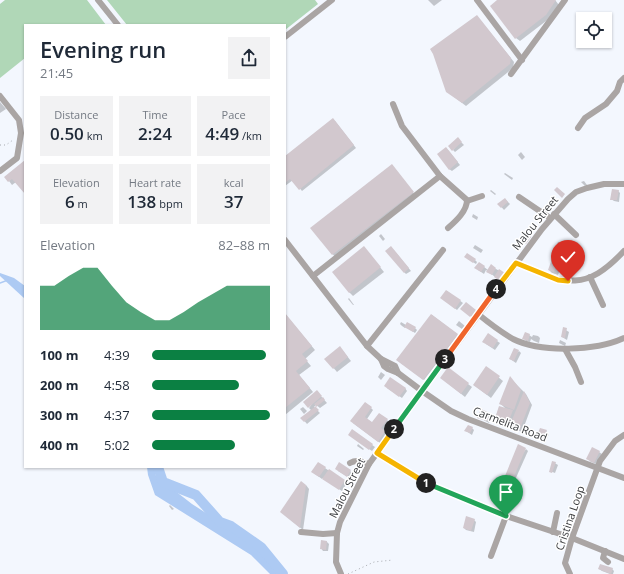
<!DOCTYPE html>
<html lang="en">
<head>
<meta charset="utf-8">
<style>
  :root { --surface:#fff; --page:#f2f2f3; --text:#1f2937; --muted:#747a83; --accent:#0b8043 }
  body { margin:0; font-family:"Open Sans",sans-serif; background:var(--page); color:var(--text); height:100vh; display:flex; flex-direction:column; font-size:15px; white-space:nowrap }
  * { box-sizing:border-box; margin:0 }
  p { font-size:13px; color:var(--muted) }
  .icon { flex:none; width:22px; height:22px; fill:none; stroke:currentColor; stroke-width:2; stroke-linecap:round; stroke-linejoin:round }
  .map { position:relative; flex:1; overflow:hidden }
  .drawer { position:absolute; left:24px; top:24px; width:262px; height:444px; display:flex; flex-direction:column; background:var(--surface); border-radius:0px; box-shadow:0 1px 3px #0004 }
  .drawer>* { flex:none }
  .fabs { position:absolute; left:576px; top:12px; display:grid; gap:8px }
  .fabs a { display:grid; place-items:center; width:36px; height:36px; border-radius:0px; background:var(--surface); box-shadow:0 1px 3px #0004; font-size:20px }
  .pin { position:absolute; display:grid; place-items:center; width:34px; height:34px; color:#fff; margin:-41px -17px; border-radius:50% 50% 50% 0; rotate:-45deg; box-shadow:0 0 4px #0007 }
  .pin .icon { rotate:45deg }
  .km { position:absolute; width:20px; height:20px; margin:-10px; border-radius:50%; background:#222; color:#fff; font-size:11px; line-height:20px; text-align:center }
  .round { display:grid; place-items:center; flex:none; width:42px; height:42px; border-radius:0px; background:var(--page) }
  .head { display:flex; align-items:center; justify-content:space-between; height:68px; padding:0 16px }
  h1 { font-size:22px; font-weight:600; line-height:30px }
  .metrics { display:grid; grid-template-columns:repeat(3,1fr); gap:6px; height:68px; padding:4px 16px }
  .metrics div { display:grid; align-content:center; border-radius:0px; background:var(--page); text-align:center }
  .metrics b { font-size:17px; font-weight:600 }
  .metrics small { font-size:11px; font-weight:400 }
  .metrics p { font-size:11px }
  .chart { height:112px; padding:8px 16px }
  .chart p { display:flex; justify-content:space-between }
  .chart svg { width:100%; height:72px; margin-top:4px; fill:var(--accent); opacity:.7 }
  ul { padding:0 16px; list-style:none; font-size:13px }
  li { display:grid; grid-template-columns:64px 48px 1fr; align-items:center; height:30px }
  li i { height:10px; border-radius:5px; background:var(--accent) }
  .map>svg:first-child { display:block }
</style>
</head>
<body>
<div class="map">
<svg width="624" height="574" viewBox="0 0 624 574">
  <rect width="100%" height="100%" fill="#f3f7fe"/>
  <g fill="#b0d7b7">
    <polygon points="5,0 87,0 106,25 25,25 25,58 0,78 0,4"/>
    <polygon points="107,0 315,0 318,4 285,30 285,25 127,25"/>
  </g>
  <g fill="#adcaf3">
    <polygon points="0,273 14,278 25,286 25,299 0,276"/>
    <polygon points="147,467 154,467 156,476 192,504 220,522 231,526 261,547 283,574 270,574 251,555 155,495 148,475"/>
  </g>
  <g fill="#0003">
    <polygon points="428,0 442,0 434,6"/>
    <polygon points="499,0 555,0 559,5 550,18 520,41 516,38"/>
    <polygon points="480,20 514,62 513,68 466,106 449,93"/>
    <polygon points="0,102 6,109 0,113"/>
    <polygon points="335,121 356,148 302,191 293,180 285,186 285,157"/>
    <polygon points="460,141 464,145 455,152 453,150"/>
    <polygon points="448,150 460,165 452,171 449,169"/>
    <polygon points="521,152 525,157 522,160 518,155"/>
    <polygon points="25,162 25,193 16,182 12,185 9,181"/>
    <polygon points="394,168 415,195 335,257 312,228"/>
    <polygon points="505,173 513,178 512,180 504,174"/>
    <polygon points="584,181 587,185 585,186 581,182"/>
    <polygon points="491,190 496,194 495,195 490,191"/>
    <polygon points="618,191 620,193 619,202 614,201 611,199"/>
    <polygon points="505,199 510,204 504,210 499,204"/>
    <polygon points="473,214 478,217 477,220 472,217"/>
    <polygon points="381,234 385,239 383,241 379,236"/>
    <polygon points="475,245 483,250 481,253 473,248"/>
    <polygon points="564,245 568,248 558,275 552,273 549,270"/>
    <polygon points="393,249 411,271 406,274 404,272"/>
    <polygon points="367,251 384,272 353,296 349,292"/>
    <polygon points="468,259 475,260 477,262 476,264"/>
    <polygon points="479,263 488,270 496,269 505,274 507,276 503,283 486,270 484,274 478,270"/>
    <polygon points="447,291 463,303 457,310 444,300"/>
    <polygon points="349,298 354,305 353,305 348,299"/>
    <polygon points="475,310 477,312 473,318 464,311"/>
    <polygon points="285,314 315,350 305,359 311,366 299,375 313,392 285,415"/>
    <polygon points="432,315 458,335 424,380 397,360"/>
    <polygon points="459,321 465,326 462,329 456,325"/>
    <polygon points="401,322 406,325 415,328 417,330 415,333 406,327 405,328 402,326 400,324"/>
    <polygon points="564,329 569,332 567,340 562,337"/>
    <polygon points="526,333 532,337 533,335 538,336 540,338 539,343 534,341 531,339 530,342 526,341 524,338"/>
    <polygon points="488,335 500,343 495,350 486,344"/>
    <polygon points="560,340 566,343 565,346 559,343"/>
    <polygon points="343,351 351,361 337,372 326,359"/>
    <polygon points="519,351 521,353 516,363 510,359"/>
    <polygon points="487,368 503,381 491,398 474,385"/>
    <polygon points="381,372 385,375 381,380 378,377"/>
    <polygon points="445,381 468,384 472,387 465,397"/>
    <polygon points="513,381 526,394 532,405 522,432 511,428 511,429 498,424 495,421 506,409 501,404"/>
    <polygon points="387,388 405,388 407,391 402,398"/>
    <polygon points="319,394 327,403 320,408 316,405 314,407 320,413 307,424 302,418 311,410 309,408"/>
    <polygon points="303,407 307,411 304,414 300,409"/>
    <polygon points="371,408 373,410 367,419 372,423 387,420 389,422 383,431 387,434 380,443 353,423"/>
    <polygon points="481,411 492,416 489,423 478,417"/>
    <polygon points="472,428 474,430 472,435 466,431"/>
    <polygon points="352,431 375,447 372,451 352,437"/>
    <polygon points="546,431 549,434 545,443 537,438"/>
    <polygon points="358,444 364,449 363,450 357,446"/>
    <polygon points="526,449 528,451 515,480 508,478 506,475"/>
    <polygon points="599,452 602,454 596,464 589,461"/>
    <polygon points="553,462 558,465 555,473 550,471"/>
    <polygon points="339,464 353,473 350,478 338,471"/>
    <polygon points="325,468 347,483 342,491 322,478 322,479 315,474"/>
    <polygon points="306,485 309,489 303,530 285,515"/>
    <polygon points="170,505 174,509 172,510 169,506"/>
    <polygon points="474,520 476,522 474,532 466,530 464,528"/>
    <polygon points="326,541 329,544 328,551 323,551 321,548"/>
    <polygon points="599,569 612,569 614,571 613,574 610,574 602,571"/>
  </g>
  <g fill="none" stroke-linecap="round" stroke-linejoin="round">
    <polyline stroke="#adcaf3" stroke-width="1.5" points="0,283 8,280"/>
    <polyline stroke="#adcaf3" stroke-width="10" points="158,467 163,482 196,495 220,522 231,526 261,547 283,574"/>
  </g>
  <g fill="#d2c8ce">
    <polygon points="497,0 556,0 546,15 515,39 490,6"/>
    <polygon points="477,15 511,58 510,64 462,103 446,92 433,54 430,49"/>
    <polygon points="333,118 354,145 299,190 290,179 285,183 285,156"/>
    <polygon points="458,137 462,142 452,151 448,146"/>
    <polygon points="446,147 458,162 449,170 437,154"/>
    <polygon points="25,160 25,194 12,179 8,182 4,177"/>
    <polygon points="392,164 414,192 332,255 310,228"/>
    <polygon points="557,187 565,194 562,198 554,190"/>
    <polygon points="612,189 619,190 617,200 610,200"/>
    <polygon points="505,198 508,202 501,208 497,204"/>
    <polygon points="524,232 531,237 526,244 519,239"/>
    <polygon points="558,242 565,244 554,272 548,270"/>
    <polygon points="364,246 381,267 349,293 332,272"/>
    <polygon points="391,246 409,268 404,273 385,251"/>
    <polygon points="467,253 476,259 473,263 464,257"/>
    <polygon points="479,262 485,266 481,272 474,268"/>
    <polygon points="491,264 496,268 492,275 486,272"/>
    <polygon points="499,269 505,273 500,281 494,277"/>
    <polygon points="446,290 461,300 455,309 440,298"/>
    <polygon points="466,302 476,310 470,317 460,309"/>
    <polygon points="285,313 312,346 302,354 308,361 296,371 310,388 285,408"/>
    <polygon points="431,314 458,334 423,380 396,360"/>
    <polygon points="407,322 416,327 413,332 404,327"/>
    <polygon points="563,327 567,328 565,338 561,337"/>
    <polygon points="525,332 530,334 528,341 522,339"/>
    <polygon points="488,333 498,340 493,348 482,342"/>
    <polygon points="340,346 348,357 333,369 324,359"/>
    <polygon points="514,348 519,350 514,361 509,359"/>
    <polygon points="486,366 500,376 487,395 473,385"/>
    <polygon points="448,367 469,383 461,394 440,378"/>
    <polygon points="510,376 521,390 514,410 499,404"/>
    <polygon points="390,377 406,388 399,397 384,386"/>
    <polygon points="317,390 322,396 308,408 303,402"/>
    <polygon points="524,391 530,403 519,431 509,427"/>
    <polygon points="323,397 325,400 316,407 319,410 304,422 300,418 316,406 314,404"/>
    <polygon points="365,402 372,407 365,417 372,422 379,413 388,419 381,428 385,431 378,442 350,421"/>
    <polygon points="499,406 513,410 507,426 494,421"/>
    <polygon points="481,409 490,413 487,421 477,418"/>
    <polygon points="468,425 473,427 470,433 464,431"/>
    <polygon points="540,428 547,430 542,441 536,438"/>
    <polygon points="352,429 373,444 369,450 348,435"/>
    <polygon points="518,444 526,448 513,479 505,476"/>
    <polygon points="592,447 600,451 594,463 586,459"/>
    <polygon points="552,461 556,462 552,473 549,472"/>
    <polygon points="318,462 326,467 319,477 311,472"/>
    <polygon points="339,462 351,470 347,477 335,469"/>
    <polygon points="329,469 345,480 339,490 322,479"/>
    <polygon points="301,481 306,485 300,528 280,512"/>
    <polygon points="466,516 475,519 471,531 463,528"/>
    <polygon points="321,540 327,541 326,550 320,549"/>
    <polygon points="600,564 613,568 611,574 598,569"/>
  </g>
  <g fill="none" stroke-linecap="round" stroke-linejoin="round">
    <g stroke="#a6a9af" stroke-width="1" stroke-dasharray="1 3" stroke-linecap="butt">
      <polyline points="0,145 6,145 13,140"/>
      <polyline points="348,574 374,562 393,560"/>
    </g>
    <g stroke="#aaa5a4" stroke-width="6">
      <polyline points="98,0 118,25"/>
      <polyline points="477,0 522,60"/>
      <polyline points="285,37 332,0"/>
      <polyline points="511,74 565,0"/>
      <polyline points="0,96 19,120 21,133 17,158 0,171"/>
      <path d="M393,104L402,126L440,176L467,200C467,211 456,221 448,228"/>
      <polyline points="578,128 585,118 606,104 617,91 620,82 624,78"/>
      <polyline points="519,197 550,218"/>
      <polyline points="467,201 482,196"/>
      <polyline points="554,214 576,235"/>
      <polyline points="285,240 367,346 381,359 384,366 388,369 398,373 422,391 451,411 468,419 624,478"/>
      <path d="M516,263C564,283 584,294 624,251"/>
      <polyline points="313,276 440,176"/>
      <polyline points="590,277 603,305"/>
      <path d="M478,314C489,323 501,332 513,339C541,353 596,351 624,338"/>
      <polyline points="367,346 443,250"/>
      <polyline points="565,349 575,367 581,382"/>
      <polyline points="381,359 395,366 398,373"/>
      <polyline points="377,453 432,486 506,516 572,538 624,559"/>
      <path d="M350,463C357,459 362,462 369,464"/>
      <polyline points="301,532 323,534 337,533"/>
      <polyline points="553,532 557,513"/>
      <polyline points="605,551 603,558 608,562"/>
      <polyline points="491,556 506,516"/>
      <polyline points="341,574 336,562 337,533 340,522 369,464 422,391 542,229 568,199 576,192 587,188 604,184 624,184"/>
      <polyline points="570,574 565,563 572,538 600,461 615,441 624,435"/>
    </g>
  </g>
  <g fill="none" stroke-linecap="round" stroke-linejoin="round">
    <g stroke="#fff" stroke-width="8">
      <polyline id="split-1" points="426,483 506,516"/>
    </g>
    <g stroke="#fff" stroke-width="8">
      <polyline id="split-2" points="394,429 377,453 426,483"/>
    </g>
    <g stroke="#fff" stroke-width="8">
      <polyline id="split-3" points="394,429 445,359"/>
    </g>
    <g stroke="#fff" stroke-width="8">
      <polyline id="split-4" points="445,359 496,289"/>
    </g>
    <g stroke="#fff" stroke-width="8">
      <polyline id="split-5" points="496,289 516,263 558,280 568,281"/>
    </g>
    <use href="#split-1" stroke="#22a559" stroke-width="5"/>
    <use href="#split-2" stroke="#f5b400" stroke-width="5"/>
    <use href="#split-3" stroke="#22a559" stroke-width="5"/>
    <use href="#split-4" stroke="#f0652b" stroke-width="5"/>
    <use href="#split-5" stroke="#f5b400" stroke-width="5"/>
  </g>
  <g text-anchor="middle" stroke-width="3" stroke-linejoin="round" paint-order="stroke">
    <g font-size="11" fill="#3a3c3f" stroke="#fff">
      <text transform="translate(535 223) rotate(-51)" y="4">Malou Street</text>
      <text transform="translate(510 424) rotate(21)" y="4">Carmelita Road</text>
      <text transform="translate(347 488) rotate(-63)" y="4">Malou Street</text>
      <text transform="translate(570 518) rotate(-71)" y="4">Cristina Loop</text>
    </g>
  </g>
</svg>
<div class="fabs">
<a><svg class="icon" aria-label="locate" viewBox="0 0 24 24"><circle cx="12" cy="12" r="6"/><path d="M12 2v4M12 18v4M2 12h4M18 12h4"/></svg></a>
</div>
<div class="pin" style="left:506px;top:516px;background:#1e9e55"><svg class="icon" aria-label="arrive" viewBox="0 0 24 24"><path d="M6 21V4h12l-3 4 3 4H6"/></svg></div>
<div class="pin" style="left:568px;top:281px;background:#d93025"><svg class="icon" aria-label="check" viewBox="0 0 24 24"><path d="M5 12l5 5 9-10"/></svg></div>
<b class="km" style="left:426px;top:483px">1</b>
<b class="km" style="left:394px;top:429px">2</b>
<b class="km" style="left:445px;top:359px">3</b>
<b class="km" style="left:496px;top:289px">4</b>
<section class="drawer">
<div class="head"><div><h1>Evening run</h1><p>21:45</p></div><a class="round"><svg class="icon" aria-label="share" viewBox="0 0 24 24"><path d="M12 15V3M7 8l5-5 5 5M5 13v7h14v-7"/></svg></a></div>
<div class="metrics">
<div><p>Distance</p><b>0.50<small> km</small></b></div>
<div><p>Time</p><b>2:24</b></div>
<div><p>Pace</p><b>4:49<small> /km</small></b></div>
</div>
<div class="metrics">
<div><p>Elevation</p><b>6<small> m</small></b></div>
<div><p>Heart rate</p><b>138<small> bpm</small></b></div>
<div><p>kcal</p><b>37</b></div>
</div>
<div class="chart"><p><span>Elevation</span>82–88 m</p>
<svg viewBox="0 0 160 44" preserveAspectRatio="none"><path d="M0 44V17L10 17L20 11L30 6L40 6L50 17L60 27L70 33L80 38L90 38L100 33L110 27L120 22L130 17L140 17L150 17L160 17V44z"/></svg>
</div>
<ul>
<li><b>100 m</b>4:39<i style="width:97%"></i></li>
<li><b>200 m</b>4:58<i style="width:74%"></i></li>
<li><b>300 m</b>4:37<i style="width:100%"></i></li>
<li><b>400 m</b>5:02<i style="width:70%"></i></li>
</ul>
</section>
</div>
</body>
</html>
